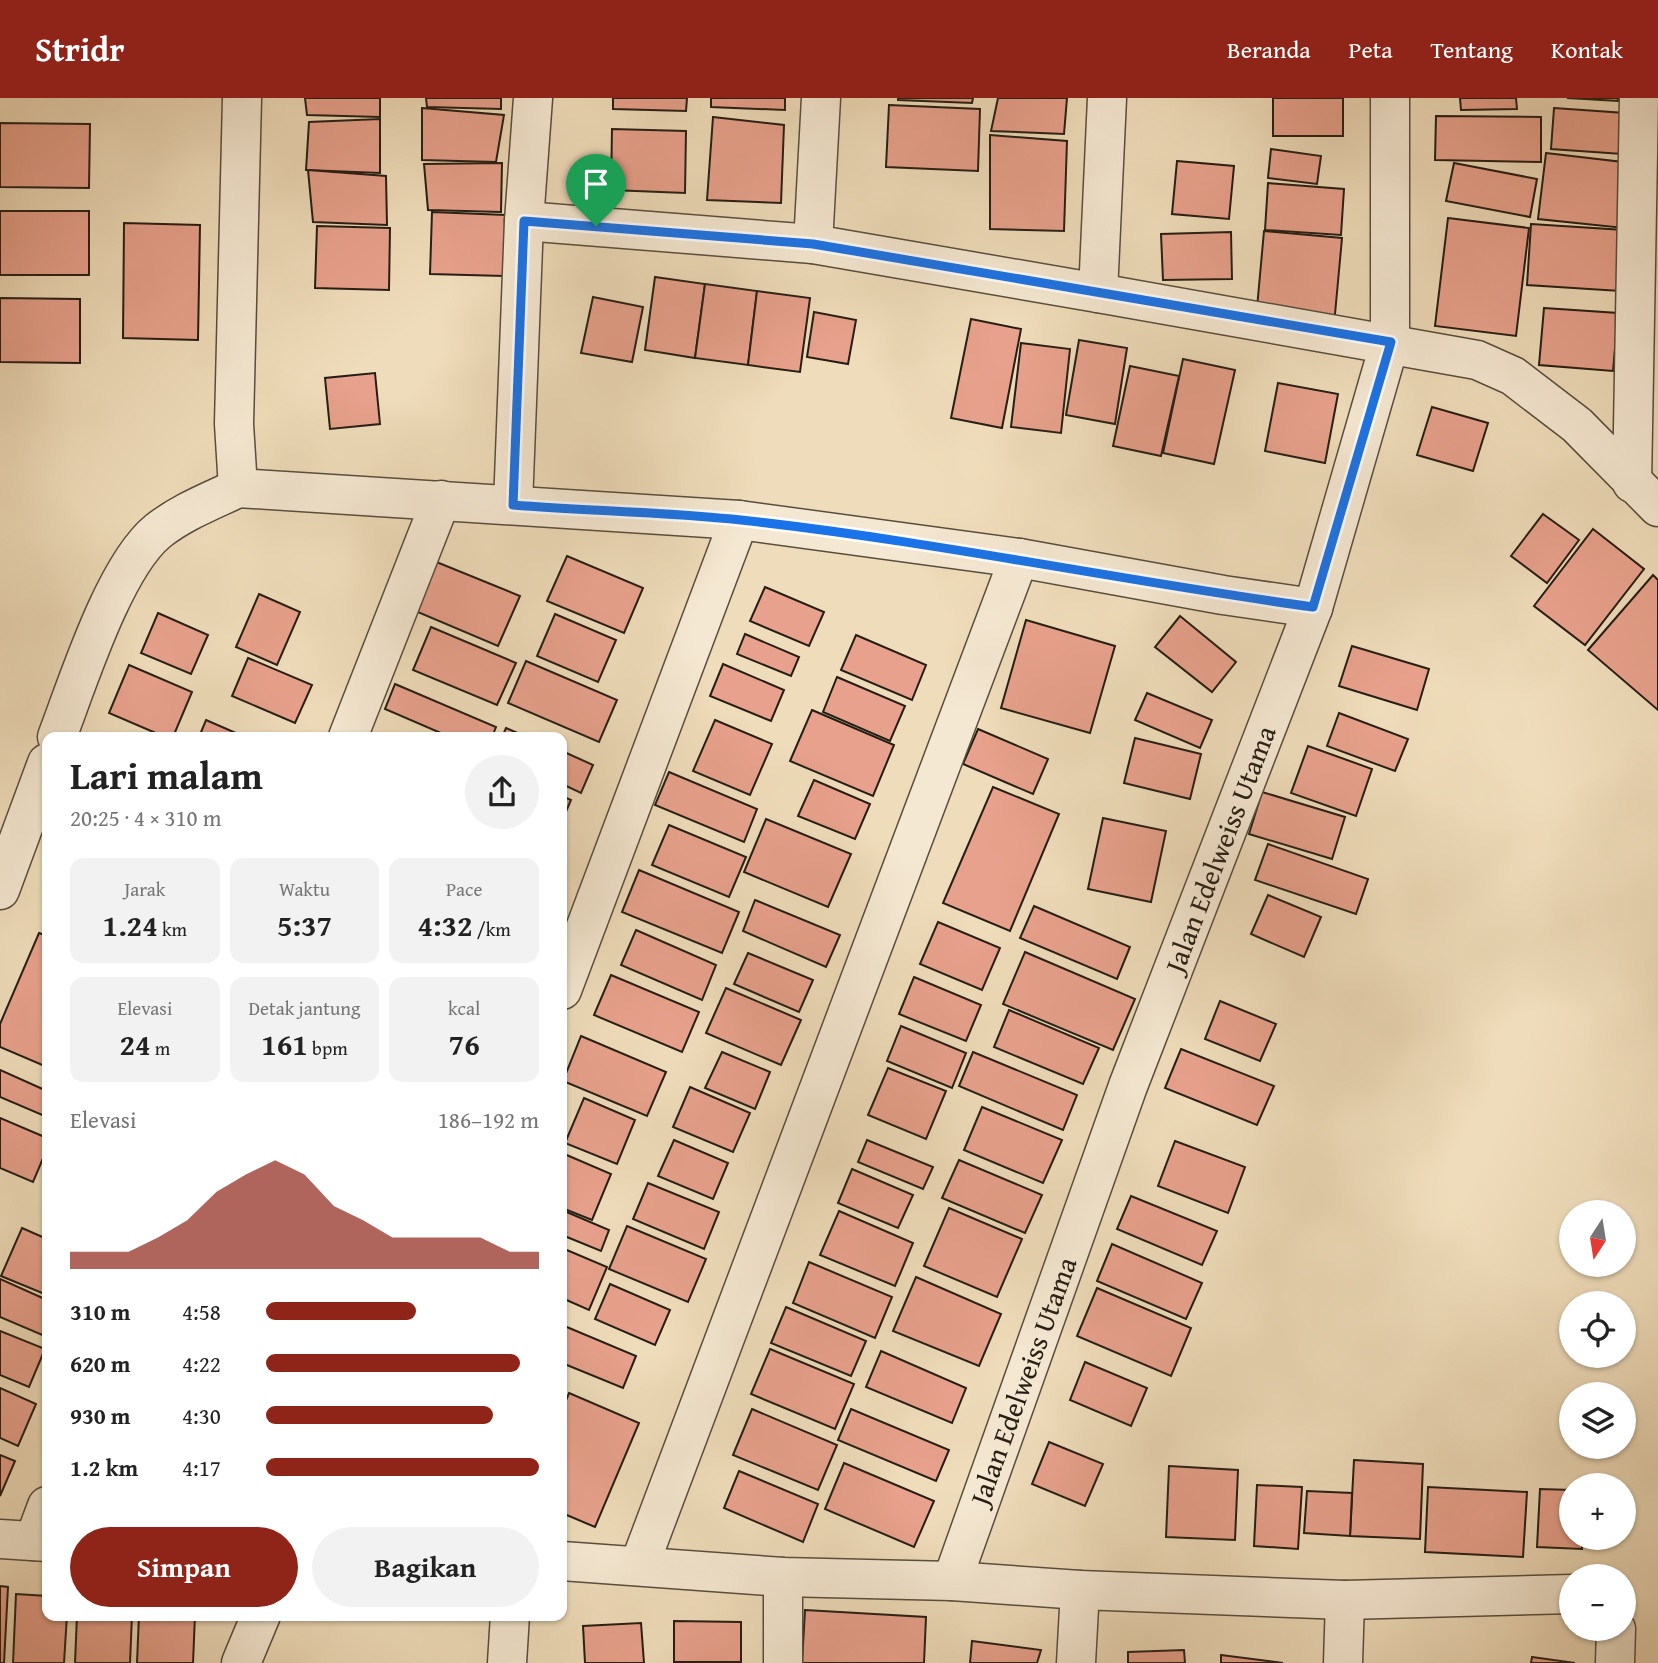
<!DOCTYPE html>
<html lang="id">
<head>
<meta charset="utf-8">
<style>
  :root { --surface:#fff; --page:#f2f2f2; --text:#222; --muted:#767676; --accent:#8f2418 }
  body { margin:0; font-family:"Gentium Book Plus",serif; background:var(--page); color:var(--text); height:100vh; display:flex; flex-direction:column; font-size:26px; white-space:nowrap }
  * { box-sizing:border-box; margin:0 }
  p { font-size:23px; color:var(--muted) }
  .icon { flex:none; width:38px; height:38px; fill:none; stroke:currentColor; stroke-width:2; stroke-linecap:round; stroke-linejoin:round }
  .map { position:relative; flex:1; overflow:hidden }
  .panel { position:absolute; left:42px; top:634px; width:525px; height:889px; display:flex; flex-direction:column; background:var(--surface); border-radius:14px; box-shadow:0 2px 5px #0004 }
  .panel>* { flex:none }
  .needle { width:46px; rotate:192deg }
  .tools { position:absolute; left:1559px; top:1102px; display:grid; gap:14px }
  .tools a { display:grid; place-items:center; width:77px; height:77px; border-radius:50%; background:var(--surface); box-shadow:0 2px 5px #0004; font-size:35px }
  .pin { position:absolute; display:grid; place-items:center; width:60px; height:60px; color:#fff; margin:-72px -30px; border-radius:50% 50% 50% 0; rotate:-45deg; box-shadow:0 0 7px #0007 }
  .pin .icon { rotate:45deg }
  .round { display:grid; place-items:center; flex:none; width:74px; height:74px; border-radius:37px; background:var(--page) }
  .overview { display:flex; align-items:center; justify-content:space-between; height:119px; padding:0 28px }
  h1 { font-size:38px; font-weight:700; line-height:52px }
  .stats { display:grid; grid-template-columns:repeat(3,1fr); gap:10px; height:119px; padding:7px 28px }
  .stats div { display:grid; align-content:center; border-radius:14px; background:var(--page); text-align:center }
  .stats b { font-size:30px; font-weight:700 }
  .stats small { font-size:19px; font-weight:400 }
  .stats p { font-size:19px }
  .chart { height:196px; padding:14px 28px }
  .chart p { display:flex; justify-content:space-between }
  .chart svg { width:100%; height:126px; margin-top:7px; fill:var(--accent); opacity:.7 }
  .button { display:flex; gap:14px; margin-top:auto; padding:14px 28px }
  .button a { flex:1; height:80px; border-radius:42px; background:var(--accent); color:#fff; font-size:28px; font-weight:700; line-height:80px; text-align:center }
  .button a+a { background:var(--page); color:var(--text) }
  ul { padding:0 28px; list-style:none; font-size:23px }
  li { display:grid; grid-template-columns:112px 84px 1fr; align-items:center; height:52px }
  li i { height:18px; border-radius:9px; background:var(--accent) }
  header { display:flex; align-items:center; gap:42px; box-sizing:border-box; height:98px; padding:0 35px; background:var(--accent); color:#fff }
  header strong { font-size:33px }
  nav { display:flex; gap:38px; margin-inline-start:auto; font-size:24px }
  .map>svg:first-child { display:block }
</style>
</head>
<body>
<header>
<strong>Stridr</strong>
<nav><a>Beranda</a><a>Peta</a><a>Tentang</a><a>Kontak</a></nav>
</header>
<div class="map">
<svg width="1658" height="1565" viewBox="0 0 1658 1565">
  <rect width="100%" height="100%" fill="#efdcba"/>
  <filter id="stains"><feTurbulence type="fractalNoise" baseFrequency=".00286" numOctaves="4"/><feColorMatrix values="0 0 0 0 .2 0 0 0 0 .09 0 0 0 0 .02 0 0 0 .5 -.17"/></filter>
  <radialGradient id="worn" r=".72"><stop offset=".6" stop-color="#630" stop-opacity="0"/><stop offset="1" stop-color="#630" stop-opacity=".3"/></radialGradient>
  <g fill="#e8a18c" stroke="#261e15" stroke-width="2">
    <polygon points="305,0 380,0 380,19 307,17"/>
    <polygon points="426,0 501,0 501,11 427,9"/>
    <polygon points="613,0 687,0 686,13 613,11"/>
    <polygon points="711,0 785,0 785,12 711,9"/>
    <polygon points="898,0 973,0 972,5 898,2"/>
    <polygon points="998,0 1067,0 1064,36 991,33"/>
    <rect x="1273" y="0" width="70" height="38"/>
    <polygon points="1460,0 1516,0 1517,11 1461,12"/>
    <polygon points="1567,0 1618,0 1618,3"/>
    <polygon points="889,7 980,11 978,73 886,69"/>
    <polygon points="422,10 504,17 496,64 422,62"/>
    <polygon points="1554,10 1625,15 1622,56 1551,51"/>
    <polygon points="1436,18 1541,19 1541,64 1435,62"/>
    <polygon points="713,19 784,27 781,105 707,102"/>
    <polygon points="380,21 380,75 306,72 309,24"/>
    <polygon points="0,25 90,26 89,90 0,89"/>
    <polygon points="612,31 686,33 685,95 611,92"/>
    <polygon points="990,37 1067,43 1064,133 990,131"/>
    <polygon points="1271,51 1321,58 1317,86 1268,80"/>
    <polygon points="1546,55 1631,65 1624,130 1538,121"/>
    <polygon points="1177,63 1234,68 1229,121 1172,116"/>
    <polygon points="502,65 501,114 428,112 424,66"/>
    <polygon points="1454,65 1537,81 1530,119 1446,103"/>
    <polygon points="308,72 386,78 387,127 313,124"/>
    <polygon points="1268,85 1344,91 1341,137 1265,132"/>
    <rect x="0" y="113" width="89" height="64"/>
    <polygon points="432,114 506,117 504,178 430,176"/>
    <polygon points="1448,120 1529,130 1516,238 1435,228"/>
    <polygon points="124,125 200,127 198,242 123,240"/>
    <polygon points="1531,126 1624,132 1620,193 1527,187"/>
    <polygon points="317,128 390,130 389,192 315,190"/>
    <polygon points="1264,133 1342,140 1334,227 1256,221"/>
    <polygon points="1231,134 1232,181 1163,182 1161,136"/>
    <polygon points="655,179 705,186 695,260 645,252"/>
    <polygon points="705,186 757,193 748,267 695,260"/>
    <polygon points="757,193 810,200 800,274 748,267"/>
    <polygon points="593,199 643,209 632,264 581,255"/>
    <polygon points="0,200 80,201 80,265 0,264"/>
    <polygon points="1544,210 1618,215 1613,273 1539,267"/>
    <polygon points="814,214 856,222 848,266 807,259"/>
    <polygon points="971,221 1021,231 1002,330 951,320"/>
    <polygon points="1079,242 1127,250 1115,326 1066,317"/>
    <polygon points="1021,245 1070,251 1061,335 1011,329"/>
    <polygon points="1183,261 1235,272 1214,366 1163,355"/>
    <polygon points="1130,268 1179,278 1161,358 1113,348"/>
    <polygon points="375,275 380,326 330,331 325,280"/>
    <polygon points="1278,285 1338,296 1325,365 1265,353"/>
    <polygon points="1432,309 1488,325 1473,373 1417,357"/>
    <polygon points="1543,416 1579,442 1547,485 1511,458"/>
    <polygon points="1593,431 1644,471 1585,547 1534,508"/>
    <polygon points="567,458 643,490 624,535 547,503"/>
    <polygon points="434,463 520,498 498,548 413,512"/>
    <polygon points="1653,477 1658,482 1658,612 1588,552"/>
    <polygon points="765,489 824,514 809,548 750,523"/>
    <polygon points="259,496 300,514 277,567 236,549"/>
    <polygon points="158,515 208,537 191,576 141,555"/>
    <polygon points="555,516 616,542 598,584 537,558"/>
    <polygon points="1180,518 1236,564 1212,594 1155,549"/>
    <polygon points="1026,522 1115,548 1090,635 1001,610"/>
    <polygon points="431,529 516,565 497,607 413,572"/>
    <polygon points="745,536 799,559 791,578 737,556"/>
    <polygon points="856,537 926,567 912,602 841,572"/>
    <polygon points="1352,548 1429,571 1417,612 1339,588"/>
    <polygon points="248,560 312,587 295,625 232,598"/>
    <polygon points="526,563 617,602 599,644 508,605"/>
    <polygon points="723,566 784,592 771,623 710,598"/>
    <polygon points="129,567 192,594 173,639 165,639 109,615"/>
    <polygon points="837,579 905,608 890,643 823,614"/>
    <polygon points="395,586 496,629 492,639 450,639 385,611"/>
    <polygon points="1147,595 1212,622 1200,650 1135,622"/>
    <polygon points="812,612 894,647 873,698 790,663"/>
    <polygon points="1339,615 1408,641 1395,673 1327,648"/>
    <polygon points="206,622 245,639 199,639"/>
    <polygon points="715,622 772,646 750,697 693,673"/>
    <polygon points="506,630 527,639 502,639"/>
    <polygon points="978,631 1048,661 1033,696 963,666"/>
    <polygon points="1135,640 1201,656 1190,701 1124,685"/>
    <polygon points="1308,648 1372,671 1356,718 1291,695"/>
    <polygon points="562,653 593,667 581,695 562,686"/>
    <polygon points="669,674 757,711 744,744 655,707"/>
    <polygon points="814,682 870,706 855,741 798,718"/>
    <polygon points="993,689 1059,716 1010,833 943,805"/>
    <polygon points="1262,694 1345,719 1332,761 1249,736"/>
    <polygon points="562,698 571,702 562,723"/>
    <polygon points="1103,720 1166,733 1151,804 1088,791"/>
    <polygon points="766,721 851,756 828,809 744,774"/>
    <polygon points="669,727 746,759 729,799 652,767"/>
    <polygon points="1268,746 1368,781 1356,816 1255,782"/>
    <polygon points="639,772 739,814 722,855 622,814"/>
    <polygon points="1268,797 1321,819 1304,859 1251,836"/>
    <polygon points="755,802 840,837 826,869 743,833"/>
    <polygon points="1034,808 1130,849 1117,881 1020,840"/>
    <polygon points="938,824 1000,850 982,892 920,866"/>
    <polygon points="636,832 716,867 702,902 621,867"/>
    <polygon points="39,835 47,838 47,969 0,949 0,926"/>
    <polygon points="1025,854 1135,901 1113,952 1003,906"/>
    <polygon points="748,855 813,882 799,914 734,886"/>
    <polygon points="611,877 699,914 682,954 594,917"/>
    <polygon points="914,879 981,907 966,943 899,916"/>
    <polygon points="726,890 801,922 781,967 706,935"/>
    <polygon points="1220,903 1276,926 1260,963 1205,941"/>
    <polygon points="1009,912 1099,950 1083,986 994,949"/>
    <polygon points="901,928 966,955 952,990 887,963"/>
    <polygon points="581,938 666,974 647,1018 563,983"/>
    <polygon points="1181,951 1274,988 1257,1027 1165,990"/>
    <polygon points="722,954 770,974 755,1011 705,990"/>
    <polygon points="973,954 1077,997 1063,1032 959,988"/>
    <polygon points="888,970 946,993 926,1041 868,1017"/>
    <polygon points="0,972 47,993 47,1019 0,999"/>
    <polygon points="690,989 750,1015 733,1054 673,1029"/>
    <polygon points="584,1000 635,1022 617,1066 565,1045"/>
    <polygon points="982,1009 1062,1042 1043,1085 964,1052"/>
    <polygon points="0,1020 47,1040 47,1051 33,1084 0,1070"/>
    <polygon points="674,1042 728,1065 713,1101 658,1078"/>
    <polygon points="867,1042 933,1069 923,1091 858,1064"/>
    <polygon points="1175,1043 1245,1069 1228,1115 1158,1088"/>
    <polygon points="562,1055 611,1076 592,1122 562,1110"/>
    <polygon points="959,1062 1042,1097 1025,1135 942,1100"/>
    <polygon points="852,1071 913,1097 898,1130 838,1105"/>
    <polygon points="648,1085 719,1114 704,1151 633,1121"/>
    <polygon points="1131,1098 1217,1133 1202,1167 1117,1131"/>
    <polygon points="949,1110 1022,1141 997,1199 924,1168"/>
    <polygon points="562,1112 609,1132 601,1153 562,1137"/>
    <polygon points="839,1113 913,1145 895,1188 820,1157"/>
    <polygon points="627,1128 706,1161 688,1204 609,1171"/>
    <polygon points="22,1130 47,1141 47,1197 1,1178"/>
    <polygon points="1112,1146 1202,1185 1186,1221 1097,1183"/>
    <polygon points="562,1150 607,1169 589,1212 562,1200"/>
    <polygon points="809,1164 892,1199 875,1240 793,1205"/>
    <polygon points="916,1179 1001,1216 979,1268 893,1233"/>
    <polygon points="0,1181 47,1202 47,1239 0,1219"/>
    <polygon points="610,1186 670,1212 655,1247 595,1221"/>
    <polygon points="1097,1190 1191,1230 1171,1278 1077,1238"/>
    <polygon points="786,1209 866,1243 851,1278 771,1245"/>
    <polygon points="562,1227 636,1258 623,1290 562,1265"/>
    <polygon points="0,1233 45,1251 29,1289 0,1277"/>
    <polygon points="770,1251 854,1286 835,1331 751,1296"/>
    <polygon points="881,1253 966,1290 952,1325 866,1289"/>
    <polygon points="1085,1264 1147,1290 1131,1328 1070,1302"/>
    <polygon points="0,1290 36,1306 18,1348 0,1340"/>
    <polygon points="569,1295 639,1325 595,1429 562,1415 562,1312"/>
    <polygon points="752,1311 837,1347 818,1392 733,1357"/>
    <polygon points="851,1311 949,1352 936,1383 838,1342"/>
    <polygon points="1049,1344 1103,1366 1085,1408 1032,1386"/>
    <polygon points="0,1357 15,1363 0,1398"/>
    <polygon points="1354,1362 1423,1366 1420,1441 1350,1438"/>
    <polygon points="844,1365 934,1403 914,1449 825,1411"/>
    <polygon points="1169,1368 1238,1372 1235,1442 1166,1439"/>
    <polygon points="739,1373 818,1406 803,1444 724,1410"/>
    <polygon points="1257,1387 1302,1389 1298,1451 1254,1448"/>
    <polygon points="1428,1389 1527,1394 1523,1459 1425,1454"/>
    <polygon points="1540,1391 1572,1392 1572,1440 1582,1440 1582,1451 1537,1449"/>
    <polygon points="1307,1393 1352,1395 1350,1438 1304,1435"/>
    <polygon points="0,1488 8,1489 4,1565 0,1565"/>
    <polygon points="16,1496 47,1498 47,1517 67,1517 64,1565 13,1565"/>
    <polygon points="805,1512 926,1519 924,1565 802,1565"/>
    <polygon points="77,1517 132,1517 130,1565 75,1565"/>
    <polygon points="139,1517 195,1517 193,1565 137,1565"/>
    <polygon points="674,1523 741,1524 741,1564 674,1564"/>
    <polygon points="641,1525 644,1565 585,1565 583,1528"/>
    <polygon points="972,1543 1041,1552 1037,1565 970,1565"/>
    <polygon points="1184,1552 1185,1565 1128,1565 1128,1554"/>
    <polygon points="1221,1557 1283,1565 1221,1565"/>
    <polygon points="1532,1559 1575,1565 1531,1565"/>
  </g>
  <g fill="none" stroke-linecap="round" stroke-linejoin="round">
    <g stroke="#584e3e" stroke-width="41">
      <g id="minor">
        <polyline points="242,0 234,326 238,390 739,422 1019,460 1223,497 1313,510"/>
        <polyline points="821,0 813,146 1098,195 1107,0"/>
        <polyline points="524,123 813,146"/>
        <polyline points="1098,195 1477,262 1513,278 1577,327 1658,409"/>
        <polyline points="1632,385 1639,0"/>
        <polyline points="513,407 524,123 533,0"/>
        <path d="M57,639C78,584 114,469 158,433C182,414 211,403 238,390"/>
        <polyline points="348,639 441,402"/>
        <polyline points="0,792 47,665"/>
        <polyline points="562,892 739,422"/>
        <polyline points="0,1441 47,1444"/>
        <polyline points="34,1443 47,1408"/>
        <polyline points="562,1463 783,1479 952,1483 1080,1492 1345,1502 1572,1496"/>
        <polyline points="639,1468 1019,460"/>
        <polyline points="783,1479 783,1565"/>
        <polyline points="952,1483 1128,988 1313,510 1390,244 1390,0"/>
        <polyline points="241,1565 261,1517"/>
        <polyline points="507,1565 510,1517"/>
        <polyline points="1076,1565 1080,1492"/>
        <polyline points="1343,1565 1345,1502"/>
        <polyline points="1615,1565 1616,1531"/>
      </g>
    </g>
    <use href="#minor" stroke="#f5e8d2" stroke-width="38"/>
  </g>
  <g fill="none" stroke-linecap="round" stroke-linejoin="round">
    <g stroke="#fff" stroke-width="14">
      <path id="route" d="M524,123L813,146L1391,244L1313,509C1122,483 933,443 741,422C666,414 589,413 513,407Z"/>
    </g>
    <use href="#route" stroke="#1a73e8" stroke-width="9"/>
  </g>
  <g text-anchor="middle" stroke-width="6" stroke-linejoin="round" paint-order="stroke">
    <g font-size="28" fill="#261e15" stroke="#f5e8d2">
      <text transform="translate(1220 751) rotate(-69)" y="10">Jalan Edelweiss Utama</text>
      <text transform="translate(1023 1283) rotate(-70)" y="10">Jalan Edelweiss Utama</text>
    </g>
  </g>
  <rect width="100%" height="100%" filter="url(#stains)"/>
  <rect width="100%" height="100%" fill="url(#worn)"/>
</svg>
<div class="tools">
<a><svg class="needle" viewBox="-14 -14 28 28"><path d="M0-13l5 13h-10z" fill="#e53935"/><path d="M0 13l5-13h-10z" fill="#767676"/></svg></a>
<a><svg class="icon" aria-label="locate" viewBox="0 0 24 24"><circle cx="12" cy="12" r="6"/><path d="M12 2v4M12 18v4M2 12h4M18 12h4"/></svg></a>
<a><svg class="icon" aria-label="layers" viewBox="0 0 24 24"><path d="M12 4l9 5-9 5-9-5zM3 14l9 5 9-5"/></svg></a>
<a>+</a>
<a>−</a>
</div>
<div class="pin" style="left:596px;top:128px;background:#1e9e55"><svg class="icon" aria-label="arrive" viewBox="0 0 24 24"><path d="M6 21V4h12l-3 4 3 4H6"/></svg></div>
<section class="panel">
<div class="overview"><div><h1>Lari malam</h1><p>20:25 · 4 × 310 m</p></div><a class="round"><svg class="icon" aria-label="share" viewBox="0 0 24 24"><path d="M12 15V3M7 8l5-5 5 5M5 13v7h14v-7"/></svg></a></div>
<div class="stats">
<div><p>Jarak</p><b>1.24<small> km</small></b></div>
<div><p>Waktu</p><b>5:37</b></div>
<div><p>Pace</p><b>4:32<small> /km</small></b></div>
</div>
<div class="stats">
<div><p>Elevasi</p><b>24<small> m</small></b></div>
<div><p>Detak jantung</p><b>161<small> bpm</small></b></div>
<div><p>kcal</p><b>76</b></div>
</div>
<div class="chart"><p><span>Elevasi</span>186–192 m</p>
<svg viewBox="0 0 160 44" preserveAspectRatio="none"><path d="M0 44V38L10 38L20 38L30 33L40 27L50 17L60 11L70 6L80 11L90 22L100 27L110 33L120 33L130 33L140 33L150 38L160 38V44z"/></svg>
</div>
<ul>
<li><b>310 m</b>4:58<i style="width:55%"></i></li>
<li><b>620 m</b>4:22<i style="width:93%"></i></li>
<li><b>930 m</b>4:30<i style="width:83%"></i></li>
<li><b>1.2 km</b>4:17<i style="width:100%"></i></li>
</ul>
<div class="button"><a>Simpan</a><a>Bagikan</a></div>
</section>
</div>
</body>
</html>
